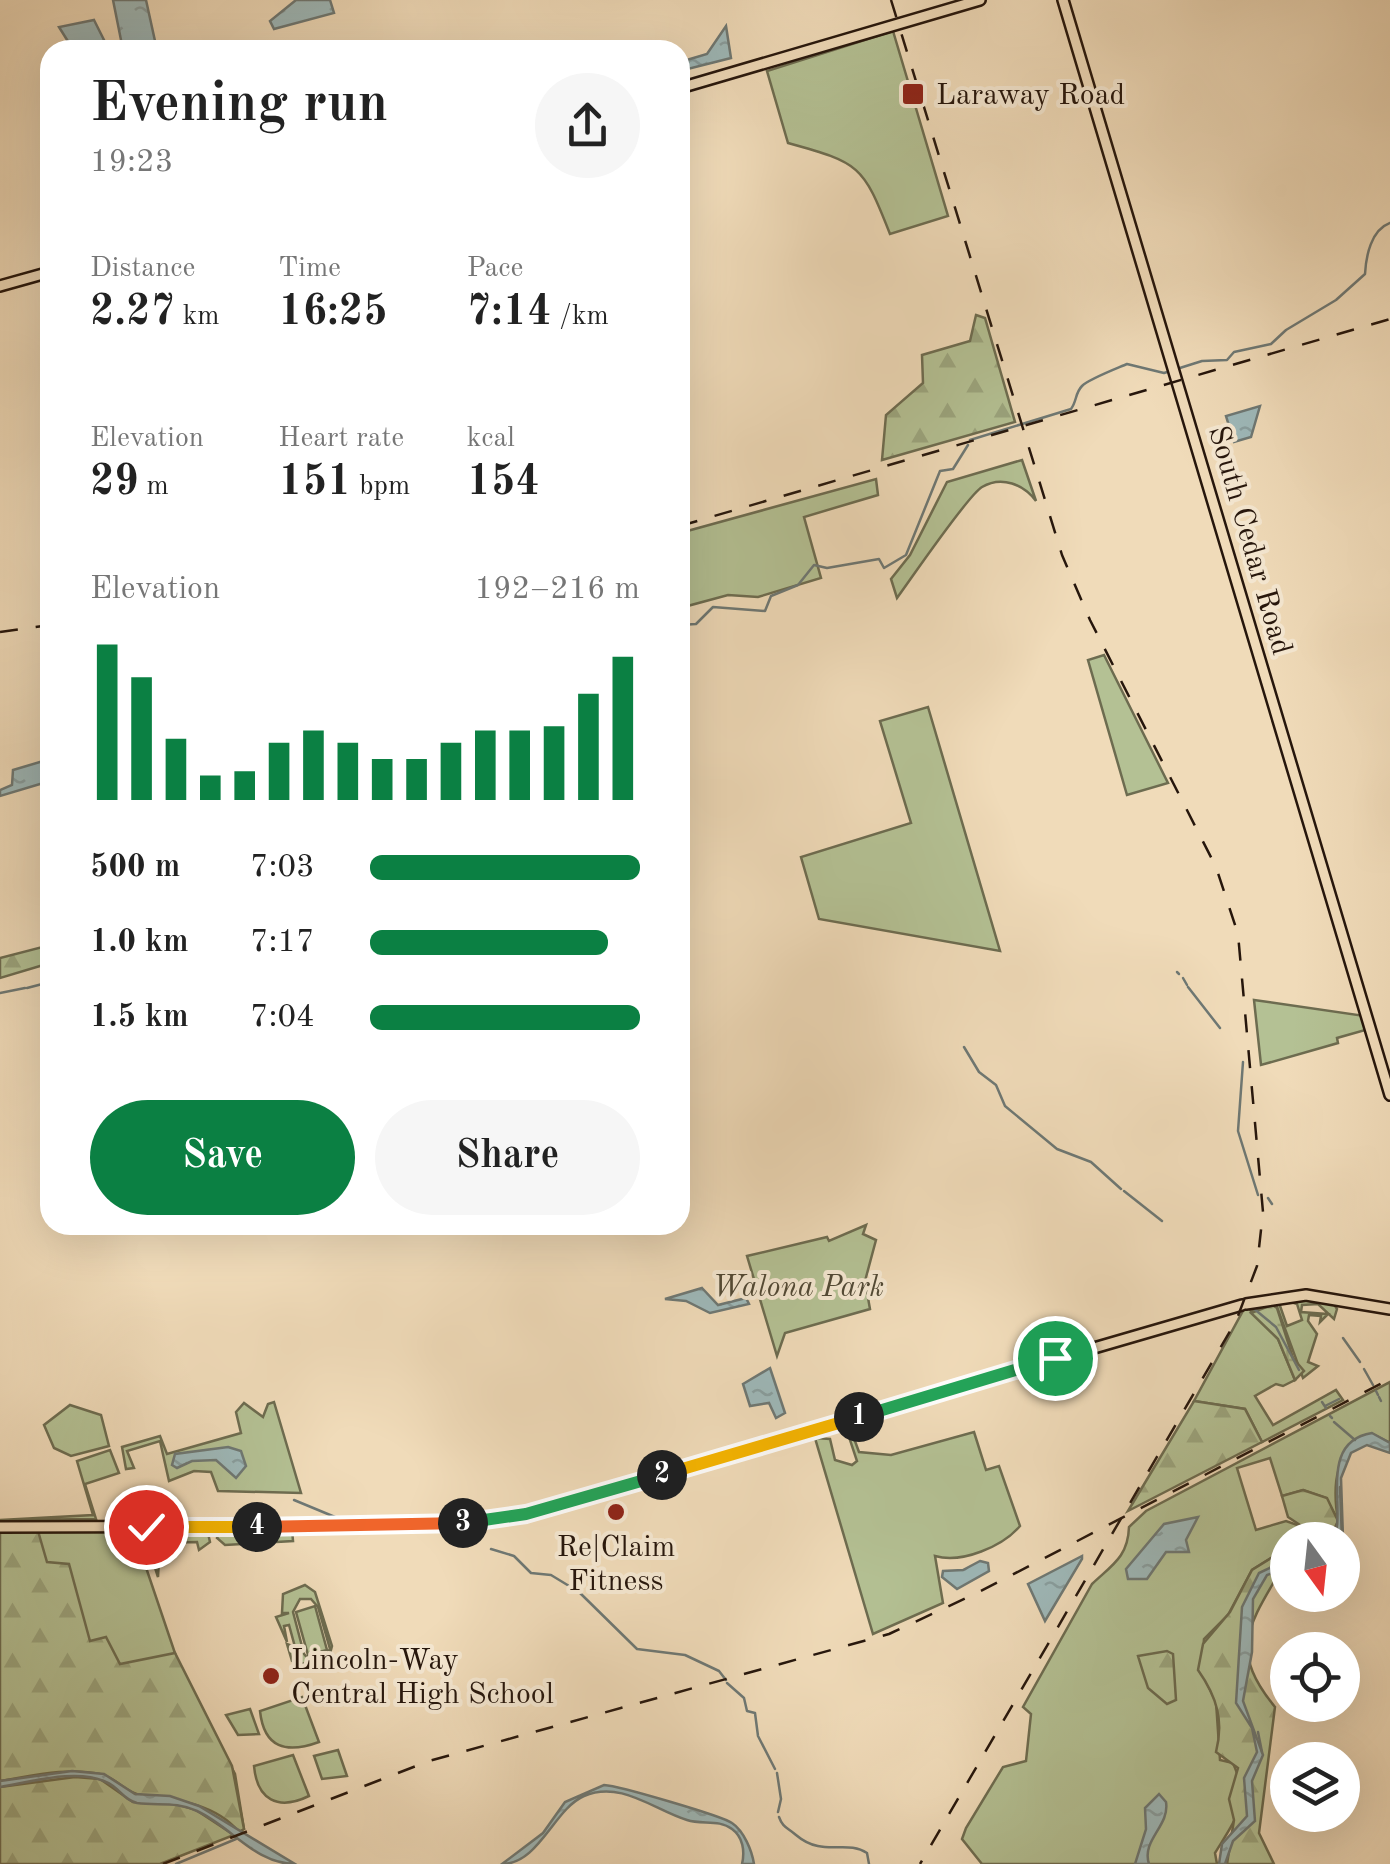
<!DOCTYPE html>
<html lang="en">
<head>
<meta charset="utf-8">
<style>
  :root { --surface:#fff; --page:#f6f6f6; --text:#222; --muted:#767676; --accent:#0b8043 }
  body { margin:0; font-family:"Old Standard TT",serif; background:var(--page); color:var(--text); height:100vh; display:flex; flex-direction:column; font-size:38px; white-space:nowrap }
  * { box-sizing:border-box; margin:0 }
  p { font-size:32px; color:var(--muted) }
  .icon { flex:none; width:55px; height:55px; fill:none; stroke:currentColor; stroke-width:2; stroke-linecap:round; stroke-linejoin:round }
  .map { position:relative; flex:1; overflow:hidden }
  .sheet { position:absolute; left:40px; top:40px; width:650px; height:1195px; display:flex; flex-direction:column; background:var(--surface); border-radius:30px; box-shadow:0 10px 40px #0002 }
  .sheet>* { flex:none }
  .needle { width:65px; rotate:165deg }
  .buttons { position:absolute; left:1270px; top:1522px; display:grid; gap:20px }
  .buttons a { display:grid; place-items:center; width:90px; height:90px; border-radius:50%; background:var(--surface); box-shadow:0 10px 40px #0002; font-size:50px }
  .pin { position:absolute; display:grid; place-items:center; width:85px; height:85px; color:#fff; margin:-42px; border:5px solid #fff; border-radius:50%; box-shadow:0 2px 10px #0007 }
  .km { position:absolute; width:50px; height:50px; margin:-25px; border-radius:50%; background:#222; color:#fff; font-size:28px; line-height:50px; text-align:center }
  .round { display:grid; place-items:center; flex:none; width:105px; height:105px; border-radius:52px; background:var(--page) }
  .overview { display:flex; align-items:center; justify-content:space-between; height:170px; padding:0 50px }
  h1 { font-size:55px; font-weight:800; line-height:75px }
  .stats { display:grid; grid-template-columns:repeat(3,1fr); gap:15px; height:170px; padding:10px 50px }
  .stats div { display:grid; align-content:center }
  .stats b { font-size:42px; font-weight:800 }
  .stats small { font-size:28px; font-weight:400 }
  .stats p { font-size:28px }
  .chart { height:280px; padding:20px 50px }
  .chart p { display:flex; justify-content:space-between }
  .chart svg { width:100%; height:180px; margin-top:10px; stroke:var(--accent); stroke-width:6 }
  .button { display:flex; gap:20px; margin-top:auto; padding:20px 50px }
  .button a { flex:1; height:115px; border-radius:60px; background:var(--accent); color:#fff; font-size:40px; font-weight:800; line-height:115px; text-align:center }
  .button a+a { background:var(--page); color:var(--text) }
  ul { padding:0 50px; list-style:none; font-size:32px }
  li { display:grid; grid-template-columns:160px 120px 1fr; align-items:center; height:75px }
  li i { height:25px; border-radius:12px; background:var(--accent) }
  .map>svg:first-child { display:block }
</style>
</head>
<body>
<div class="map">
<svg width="1390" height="1864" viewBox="0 0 1390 1864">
  <defs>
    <pattern id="forest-firs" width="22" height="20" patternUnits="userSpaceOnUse" patternTransform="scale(2.5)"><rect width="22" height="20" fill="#b4c194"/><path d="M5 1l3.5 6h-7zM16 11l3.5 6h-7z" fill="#9ba57e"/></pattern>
    <pattern id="wetland-marsh" width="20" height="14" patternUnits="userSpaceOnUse" patternTransform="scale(2.5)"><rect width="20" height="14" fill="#b4c194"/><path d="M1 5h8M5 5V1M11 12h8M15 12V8" fill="none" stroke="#9ba57e"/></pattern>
    <pattern id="water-ripples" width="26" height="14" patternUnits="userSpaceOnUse" patternTransform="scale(2.5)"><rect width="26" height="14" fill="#9eb9ba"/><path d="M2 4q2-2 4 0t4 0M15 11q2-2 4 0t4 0" fill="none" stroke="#889e9f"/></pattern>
  </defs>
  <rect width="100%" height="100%" fill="#f0dbb9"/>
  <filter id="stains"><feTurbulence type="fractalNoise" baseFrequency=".002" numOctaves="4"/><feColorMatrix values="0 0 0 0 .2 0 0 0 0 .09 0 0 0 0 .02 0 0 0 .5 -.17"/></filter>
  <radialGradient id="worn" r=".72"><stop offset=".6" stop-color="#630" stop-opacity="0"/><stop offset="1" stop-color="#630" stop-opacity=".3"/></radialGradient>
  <g fill="#b4c194" stroke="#6d6c50" stroke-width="2.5" fill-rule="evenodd">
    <path d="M893,31L948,216L890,234C863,165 860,163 788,143L767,71Z"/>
    <path d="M1022,460L1036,501C1024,485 1002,475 982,487C968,495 911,579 897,598L891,579L910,555L947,482Z"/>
    <polygon points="876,479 878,495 804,517 821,578 758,597 728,595 680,608 680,533"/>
    <polygon points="1104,655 1168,783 1127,795 1088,660"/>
    <polygon points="928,707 1000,951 819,919 801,857 911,823 880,721"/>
    <polygon points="1254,1000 1365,1016 1369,1029 1337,1038 1338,1043 1261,1065"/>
    <polygon points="866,1225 863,1234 876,1240 865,1281 870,1309 785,1333 777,1356 747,1256 827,1237 829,1241"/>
    <polygon points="1300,1299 1334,1304 1337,1309 1334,1319 1318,1304 1302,1305 1301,1312 1328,1314 1320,1322 1321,1316 1309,1315 1308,1321 1317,1334 1308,1362 1318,1366 1303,1378 1277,1307 1251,1311 1278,1339 1295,1380 1283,1386 1276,1384 1255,1396 1273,1425 1336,1390 1343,1400 1262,1442 1245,1409 1194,1401 1244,1309 1279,1303 1287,1326 1302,1320 1297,1304 1285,1300"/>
    <path d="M1390,1382V1443L1372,1434C1334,1452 1332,1483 1338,1521L1326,1498L1303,1490L1282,1496L1270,1458L1237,1468L1256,1530L1286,1521L1303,1527L1297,1540H1288L1287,1548L1252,1570L1228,1615L1204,1639L1201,1671L1216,1702L1220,1760L1233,1763C1251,1803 1235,1820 1215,1853L1217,1864H982L962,1839L966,1828L1003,1767L1026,1761L1031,1714L1023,1707L1092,1584C1112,1565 1128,1557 1129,1527L1146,1511Z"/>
    <polygon points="274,1402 301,1493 218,1491 211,1472 194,1471 169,1481 160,1441 127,1451 134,1468 126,1469 122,1447 160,1436 167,1454 241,1433 236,1412 244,1403 263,1417 268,1404"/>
    <polygon points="70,1405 101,1415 109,1446 71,1456 54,1448 44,1425"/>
    <path d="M974,1432L986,1470L999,1466L1020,1526C1003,1546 962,1564 935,1556L943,1603L873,1634L815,1438L830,1439L835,1460L852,1465L857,1461L848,1434L852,1433L859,1452L891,1455Z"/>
    <polygon points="110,1450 119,1473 85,1484 96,1519 0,1520 93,1515 77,1461"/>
    <polygon points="222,1528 292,1530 293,1541 225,1545 217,1538"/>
    <polygon points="133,1529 182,1674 235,1774 244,1829 160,1864 0,1864 0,1532"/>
    <polygon points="157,1529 207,1529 210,1542 199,1550 197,1542 160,1543 158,1577 145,1537"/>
    <path d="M305,1585L315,1592L332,1646L328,1661L316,1666L292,1661L287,1644L295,1647L289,1625L284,1626L287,1642L276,1617L289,1613H282L283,1594ZM300,1599H311L318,1607L330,1649L320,1663L311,1662L304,1654L293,1612Z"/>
    <polygon points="315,1606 327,1650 308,1655 296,1612"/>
    <path d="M302,1697L319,1742C286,1754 264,1748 260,1711Z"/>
    <polygon points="250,1709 259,1734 238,1735 226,1715"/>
    <polygon points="338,1750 347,1776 322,1779 314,1756"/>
    <path d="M293,1755L309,1796C278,1811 257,1800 254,1766Z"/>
  </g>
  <g fill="url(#forest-firs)" stroke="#6d6c50" stroke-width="2.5">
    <polygon points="976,315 985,318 1015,422 882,460 886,415 923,383 922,355 970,341"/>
    <polygon points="50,945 50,963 0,978 0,958"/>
    <polygon points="1194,1401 1245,1409 1262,1442 1128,1511"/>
    <polygon points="1303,1490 1327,1498 1338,1521 1329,1540 1296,1540 1303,1527 1288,1517 1282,1496"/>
    <path d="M0,1531H38L47,1562L69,1564L90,1641L106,1637L120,1664L175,1653L232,1766L244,1829L239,1832C215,1803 174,1799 141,1795C125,1793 116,1777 100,1774C67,1767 32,1776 0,1781Z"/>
    <path d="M1287,1548V1568L1281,1570C1248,1626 1229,1651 1275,1707L1259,1833L1274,1864H1227L1234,1820L1229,1799L1238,1768L1216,1752C1224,1721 1217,1697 1198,1670L1203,1644L1230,1612L1252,1570Z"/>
    <polygon points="1167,1651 1173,1654 1176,1700 1167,1704 1148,1688 1138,1656"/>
    <polygon points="75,1777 100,1779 133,1802 173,1803 196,1810 234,1835 160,1864 0,1864 0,1787"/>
  </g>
  <polygon fill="url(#wetland-marsh)" stroke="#6d6c50" stroke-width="2.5" points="1272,1305 1277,1308 1293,1358 1304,1371 1295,1380 1278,1339 1251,1313"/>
  <g fill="url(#water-ripples)" stroke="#6e7874" stroke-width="2.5">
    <polygon points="113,0 146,0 157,50 123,50"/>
    <polygon points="296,0 330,0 334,13 274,29 270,21"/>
    <polygon points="94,20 104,40 97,47 69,43 59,27"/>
    <polygon points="726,26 731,58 680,71 680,62 707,54"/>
    <polygon points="1260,406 1251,437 1234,442 1226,416"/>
    <polygon points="50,759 50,781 0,796 0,790 12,785 13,770"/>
    <polygon points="702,1288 718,1305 746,1298 749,1304 710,1313 686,1301 665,1299"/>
    <polygon points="770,1368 785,1413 776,1418 769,1403 750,1406 743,1384"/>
    <path d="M1372,1433L1390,1443V1453L1367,1445L1351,1453L1341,1478L1343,1538L1333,1540C1348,1513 1316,1442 1372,1433Z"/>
    <polygon points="228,1447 241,1451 246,1466 236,1478 216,1460 192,1461 177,1468 172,1465 175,1454"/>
    <polygon points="1198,1517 1186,1540 1189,1552 1166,1552 1147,1579 1128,1579 1126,1569 1164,1524"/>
    <polygon points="1082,1556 1082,1559 1045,1621 1028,1584"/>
    <polygon points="1287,1560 1287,1568 1267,1575 1253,1599 1252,1652 1243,1701 1263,1755 1252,1781 1255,1821 1233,1841 1225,1864 1219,1864 1222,1844 1247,1816 1244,1778 1257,1752 1252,1728 1236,1703 1242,1607 1259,1573"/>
    <polygon points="980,1561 988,1563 989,1571 957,1589 942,1577 943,1571 963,1570"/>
    <path d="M72,1771L104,1774L135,1794L170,1796L199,1806L295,1864C255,1864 232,1827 197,1811C176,1801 158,1806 137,1803C123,1800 119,1787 106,1782C77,1768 31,1782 0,1787V1781Z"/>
    <path d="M604,1785C620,1786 722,1816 732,1823C744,1831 752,1851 754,1864H742C745,1851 743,1837 732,1829C719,1819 702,1825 687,1820C654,1810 621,1780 584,1796C554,1809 539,1864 502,1864L543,1833L565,1802Z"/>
    <path d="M1159,1794L1166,1802C1170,1826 1141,1840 1149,1864H1135L1146,1829L1145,1808Z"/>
  </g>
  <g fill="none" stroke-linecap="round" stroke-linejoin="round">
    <g stroke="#6e7874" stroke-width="2.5">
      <path d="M970,440L1071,409C1077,401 1075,393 1082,386C1089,379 1118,368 1127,364L1164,373L1202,361L1227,360L1234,352L1271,344L1286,330L1336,300L1365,274C1366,256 1371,230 1390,223"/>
      <polyline points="680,625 696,624 713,607 765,611 771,596 798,585 814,565 827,568 879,559 884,568 906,555 940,471 953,469 968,445"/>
      <polyline points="1177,972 1179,974"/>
      <polyline points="1183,978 1187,985"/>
      <polyline points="1188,987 1220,1028"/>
      <polyline points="27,988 50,982"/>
      <polyline points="0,993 25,988"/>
      <polyline points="964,1047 979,1072 996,1085 1005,1106 1057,1149 1091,1162 1121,1189"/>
      <polyline points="1243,1062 1238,1131 1258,1195"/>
      <polyline points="1124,1191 1162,1221"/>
      <polyline points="1268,1198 1272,1204"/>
      <polyline points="1253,1308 1276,1327 1299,1370"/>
      <polyline points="1343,1338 1360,1362"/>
      <polyline points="1364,1369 1373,1385"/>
      <polyline points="1376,1391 1378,1395"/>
      <polyline points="1379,1397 1381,1401"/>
      <polyline points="1322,1402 1326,1408"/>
      <polyline points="1325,1406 1339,1399"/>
      <polyline points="1330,1416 1332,1418"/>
      <polyline points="1334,1422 1355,1440"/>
      <polyline points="1340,1487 1342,1540"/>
      <polyline points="294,1500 335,1517"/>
      <polyline points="491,1549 514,1556 531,1573 551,1575 579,1592 637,1649 685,1655 719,1671 726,1680"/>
      <polyline points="1273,1564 1288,1560"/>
      <polyline points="727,1683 744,1698 747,1711 755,1713 758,1736 775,1769"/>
      <polyline points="1258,1732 1262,1752"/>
      <polyline points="777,1773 781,1799 778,1812"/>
      <path d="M779,1817C783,1828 787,1827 796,1835C823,1858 846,1839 867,1853L869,1864"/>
      <polyline points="176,1864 236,1839"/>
    </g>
    <g stroke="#26160c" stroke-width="14">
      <g id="major">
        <polyline points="1063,0 1390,1095"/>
        <polyline points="680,88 980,0"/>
        <polyline points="0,286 50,272"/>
        <polyline points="1246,1304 1306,1295 1390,1309"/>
        <polyline points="0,1527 363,1526 515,1516 1242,1305"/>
      </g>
    </g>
    <use href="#major" stroke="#f0dbb9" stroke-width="9"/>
    <g stroke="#26160c" stroke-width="2.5" stroke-dasharray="18 18" stroke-linecap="butt">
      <polyline points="891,0 1062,555 1090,620 1216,867 1238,934 1263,1212 1257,1266 1236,1321 920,1864"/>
      <polyline points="680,526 1390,319"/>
      <polyline points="0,632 50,625"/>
      <polyline points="163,1864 429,1761 889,1634 977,1593 1390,1379"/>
    </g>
  </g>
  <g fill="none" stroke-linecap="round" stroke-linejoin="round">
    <g stroke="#fff" stroke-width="20">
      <polyline id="split-1" points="859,1417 1055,1358"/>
    </g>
    <g stroke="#fff" stroke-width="20">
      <polyline id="split-2" points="662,1475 859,1417"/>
    </g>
    <g stroke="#fff" stroke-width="20">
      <polyline id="split-3" points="463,1523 526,1514 662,1475"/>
    </g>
    <g stroke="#fff" stroke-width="20">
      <polyline id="split-4" points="257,1527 463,1523"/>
    </g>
    <g stroke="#fff" stroke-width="20">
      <polyline id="split-5" points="146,1527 257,1527"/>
    </g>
    <use href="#split-1" stroke="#22a559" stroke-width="12"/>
    <use href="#split-2" stroke="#f5b400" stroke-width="12"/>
    <use href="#split-3" stroke="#22a559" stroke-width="12"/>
    <use href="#split-4" stroke="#f0652b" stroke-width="12"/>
    <use href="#split-5" stroke="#f5b400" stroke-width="12"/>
  </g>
  <g fill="#8f2418" stroke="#f5e8d2" stroke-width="4">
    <rect x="901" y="82" width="24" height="24" rx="5"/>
    <circle cx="616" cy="1512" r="10"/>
    <circle cx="271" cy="1676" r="10"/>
  </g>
  <g text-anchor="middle" stroke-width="8" stroke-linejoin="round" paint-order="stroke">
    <g font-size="30" fill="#26160c" stroke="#f5e8d2" text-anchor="start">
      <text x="936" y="104">Laraway Road</text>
      <text x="616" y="1556" text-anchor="middle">Re|Claim<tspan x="616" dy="34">Fitness</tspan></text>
      <text x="291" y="1669">Lincoln-Way<tspan x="291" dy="34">Central High School</tspan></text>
    </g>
    <g font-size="30" fill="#26160c" stroke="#f5e8d2">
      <text transform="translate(1251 540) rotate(74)" y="10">South Cedar Road</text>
    </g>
    <g font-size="30" font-style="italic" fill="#514935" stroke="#f5e8d2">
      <text x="798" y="1296">Walona Park</text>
    </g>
  </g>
  <rect width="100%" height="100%" filter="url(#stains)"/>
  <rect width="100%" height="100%" fill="url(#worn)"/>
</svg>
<div class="buttons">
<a><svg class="needle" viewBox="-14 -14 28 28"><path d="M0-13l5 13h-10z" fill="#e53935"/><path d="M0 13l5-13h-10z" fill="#767676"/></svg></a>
<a><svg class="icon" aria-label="locate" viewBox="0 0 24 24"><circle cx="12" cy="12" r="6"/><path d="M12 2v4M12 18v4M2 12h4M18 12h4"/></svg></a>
<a><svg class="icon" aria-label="layers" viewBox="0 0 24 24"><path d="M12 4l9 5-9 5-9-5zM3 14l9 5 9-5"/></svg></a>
</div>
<div class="pin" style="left:1055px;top:1358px;background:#1e9e55"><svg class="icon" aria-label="arrive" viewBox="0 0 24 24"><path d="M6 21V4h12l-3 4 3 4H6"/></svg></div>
<div class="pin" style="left:146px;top:1527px;background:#d93025"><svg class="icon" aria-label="check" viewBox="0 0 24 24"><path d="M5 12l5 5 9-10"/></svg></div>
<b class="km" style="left:859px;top:1417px">1</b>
<b class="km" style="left:662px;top:1475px">2</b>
<b class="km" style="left:463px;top:1523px">3</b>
<b class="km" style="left:257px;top:1527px">4</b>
<section class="sheet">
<div class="overview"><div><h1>Evening run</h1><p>19:23</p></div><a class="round"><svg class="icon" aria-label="share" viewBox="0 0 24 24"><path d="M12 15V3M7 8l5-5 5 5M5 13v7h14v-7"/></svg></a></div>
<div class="stats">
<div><p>Distance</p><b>2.27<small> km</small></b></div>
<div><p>Time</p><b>16:25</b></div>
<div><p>Pace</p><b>7:14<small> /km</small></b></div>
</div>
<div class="stats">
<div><p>Elevation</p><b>29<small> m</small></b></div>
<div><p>Heart rate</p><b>151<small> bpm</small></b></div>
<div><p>kcal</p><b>154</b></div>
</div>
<div class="chart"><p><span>Elevation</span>192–216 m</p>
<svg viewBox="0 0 160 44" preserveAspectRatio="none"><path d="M5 44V6M15 44V14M25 44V29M35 44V38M45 44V37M55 44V30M65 44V27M75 44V30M85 44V34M95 44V34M105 44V30M115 44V27M125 44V27M135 44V26M145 44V18M155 44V9"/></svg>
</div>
<ul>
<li><b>500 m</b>7:03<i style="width:100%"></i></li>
<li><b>1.0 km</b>7:17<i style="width:88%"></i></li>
<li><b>1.5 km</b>7:04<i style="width:100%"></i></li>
</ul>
<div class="button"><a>Save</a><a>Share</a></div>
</section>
</div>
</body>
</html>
